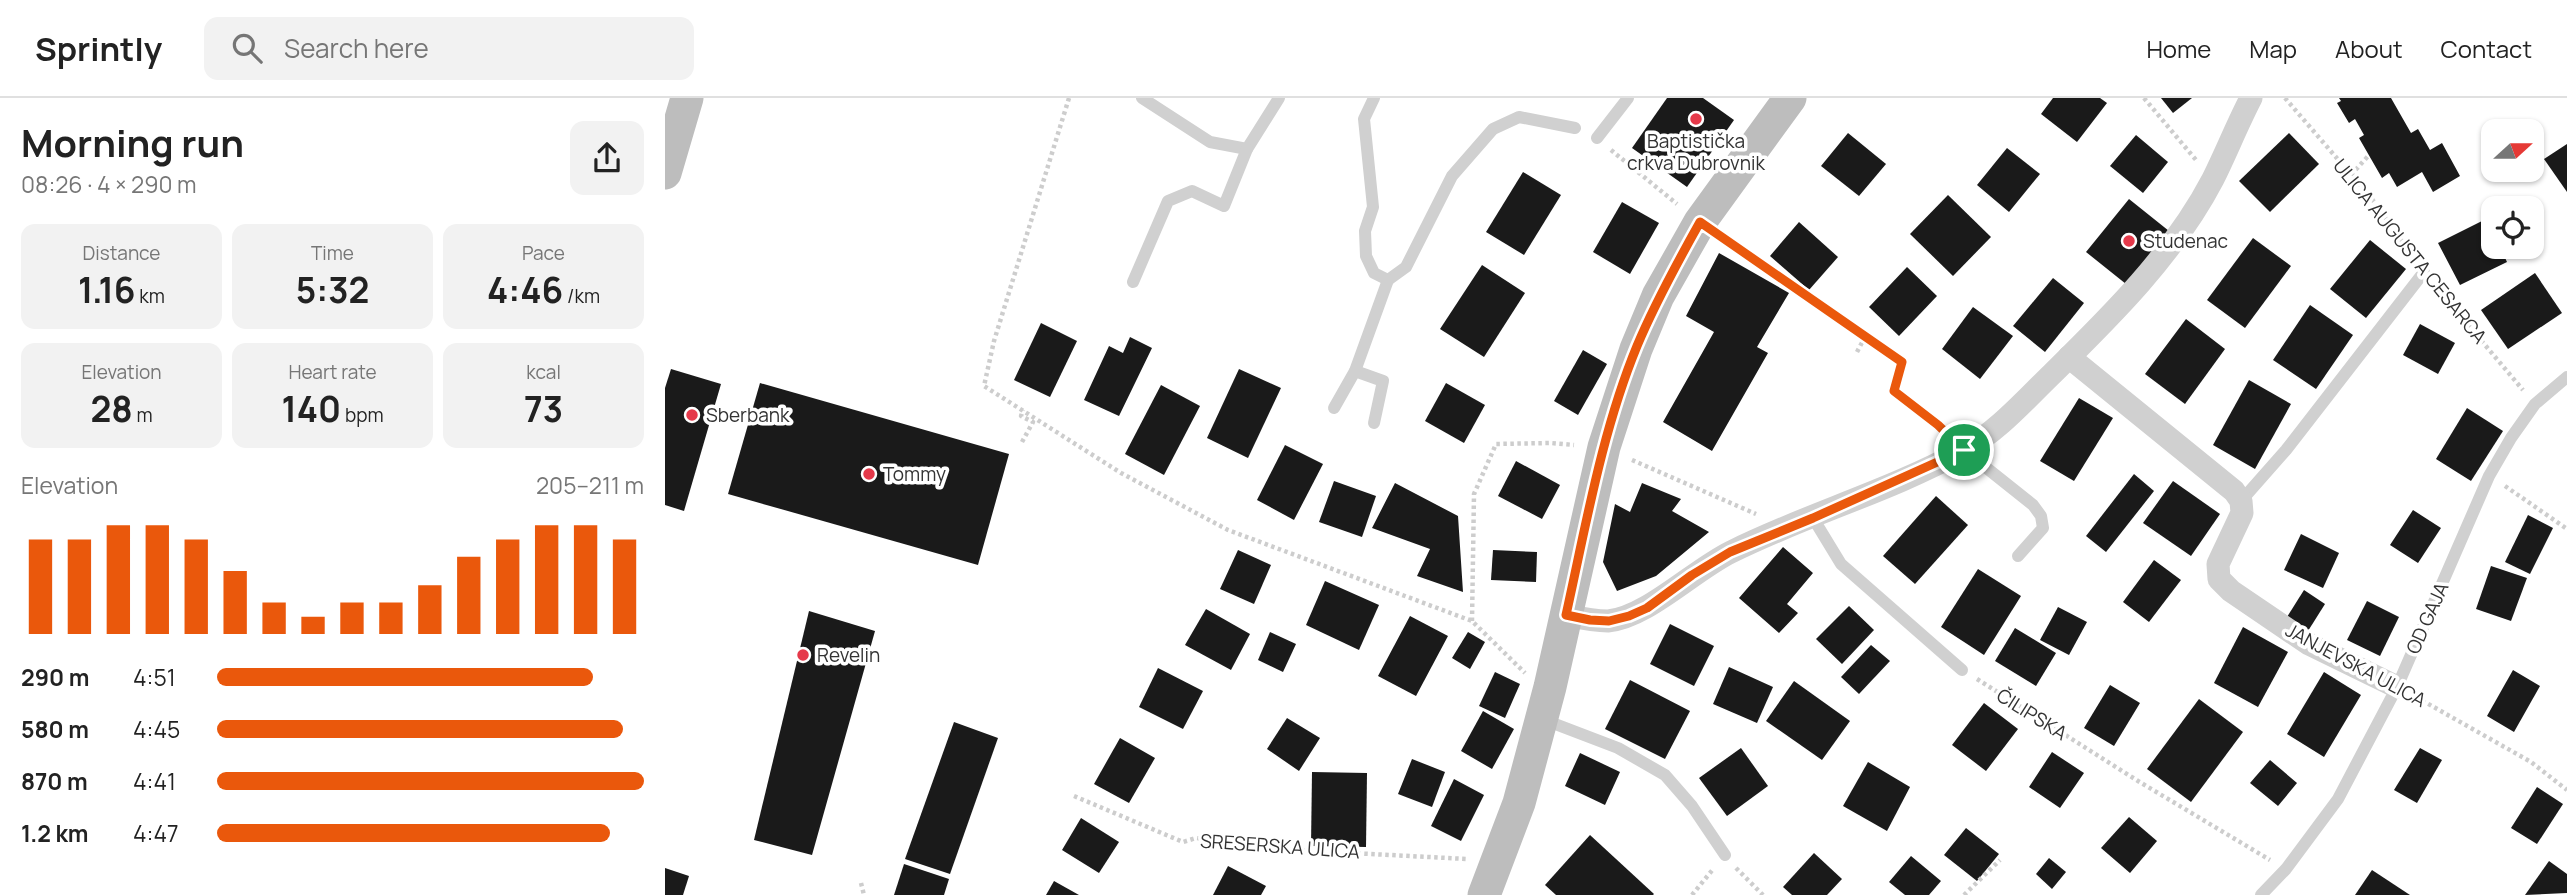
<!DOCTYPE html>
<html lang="en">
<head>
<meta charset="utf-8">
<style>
  :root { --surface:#fff; --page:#f2f2f2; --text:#222; --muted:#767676; --line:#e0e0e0; --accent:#ea580c }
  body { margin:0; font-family:Manrope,sans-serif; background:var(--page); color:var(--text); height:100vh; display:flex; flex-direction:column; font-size:26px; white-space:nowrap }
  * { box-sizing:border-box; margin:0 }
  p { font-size:23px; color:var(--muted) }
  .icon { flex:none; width:38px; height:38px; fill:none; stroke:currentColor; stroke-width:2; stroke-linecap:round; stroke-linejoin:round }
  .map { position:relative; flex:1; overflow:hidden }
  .side { display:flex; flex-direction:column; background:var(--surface); width:665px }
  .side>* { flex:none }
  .needle { width:46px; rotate:69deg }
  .controls { position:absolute; left:1816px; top:21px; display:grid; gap:14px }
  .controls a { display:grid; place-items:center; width:63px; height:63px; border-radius:14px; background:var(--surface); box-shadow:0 2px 5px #0004; font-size:35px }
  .pin { position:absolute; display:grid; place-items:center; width:60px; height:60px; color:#fff; margin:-30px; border:4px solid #fff; border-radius:50%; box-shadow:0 2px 7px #0007 }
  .round { display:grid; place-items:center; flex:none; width:74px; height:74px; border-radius:14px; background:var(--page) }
  .overview { display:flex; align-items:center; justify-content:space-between; height:119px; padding:0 21px }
  h1 { font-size:38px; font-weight:700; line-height:52px }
  .figures { display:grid; grid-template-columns:repeat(3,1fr); gap:10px; height:119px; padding:7px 21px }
  .figures div { display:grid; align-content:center; border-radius:14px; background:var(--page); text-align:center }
  .figures b { font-size:35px; font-weight:700 }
  .figures small { font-size:19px; font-weight:400 }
  .figures p { font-size:19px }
  .chart { height:196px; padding:14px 21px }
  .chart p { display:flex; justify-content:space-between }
  .chart svg { width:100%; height:126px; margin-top:7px; stroke:var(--accent); stroke-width:6 }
  ul { padding:0 21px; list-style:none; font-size:23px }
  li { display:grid; grid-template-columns:112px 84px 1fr; align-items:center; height:52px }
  li i { height:18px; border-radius:9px; background:var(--accent) }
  header { display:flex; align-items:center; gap:42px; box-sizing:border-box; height:98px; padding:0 35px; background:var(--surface); border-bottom:2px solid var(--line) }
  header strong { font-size:33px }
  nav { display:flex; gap:38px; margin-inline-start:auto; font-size:24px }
  .search { width:490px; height:63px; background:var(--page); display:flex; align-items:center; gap:18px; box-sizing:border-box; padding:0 24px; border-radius:14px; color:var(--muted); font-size:26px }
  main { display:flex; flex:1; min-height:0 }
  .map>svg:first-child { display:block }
</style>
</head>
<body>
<header>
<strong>Sprintly</strong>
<div class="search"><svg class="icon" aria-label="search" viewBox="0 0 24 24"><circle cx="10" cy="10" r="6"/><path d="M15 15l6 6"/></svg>Search here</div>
<nav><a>Home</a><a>Map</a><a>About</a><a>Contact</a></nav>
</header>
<main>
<section class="side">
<div class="overview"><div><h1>Morning run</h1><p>08:26 · 4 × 290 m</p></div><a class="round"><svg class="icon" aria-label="share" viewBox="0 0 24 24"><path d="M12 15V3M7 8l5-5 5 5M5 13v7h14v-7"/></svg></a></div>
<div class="figures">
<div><p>Distance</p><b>1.16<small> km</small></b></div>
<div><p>Time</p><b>5:32</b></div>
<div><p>Pace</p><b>4:46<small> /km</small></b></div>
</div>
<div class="figures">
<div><p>Elevation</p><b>28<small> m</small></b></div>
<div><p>Heart rate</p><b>140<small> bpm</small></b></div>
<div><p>kcal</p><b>73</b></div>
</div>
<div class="chart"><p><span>Elevation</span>205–211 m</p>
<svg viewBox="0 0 160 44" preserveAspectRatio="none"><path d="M5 44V11M15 44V11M25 44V6M35 44V6M45 44V11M55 44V22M65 44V33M75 44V38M85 44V33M95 44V33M105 44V27M115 44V17M125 44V11M135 44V6M145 44V6M155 44V11"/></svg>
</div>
<ul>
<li><b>290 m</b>4:51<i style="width:88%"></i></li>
<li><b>580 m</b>4:45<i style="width:95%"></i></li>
<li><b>870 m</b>4:41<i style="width:100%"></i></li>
<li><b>1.2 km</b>4:47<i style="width:92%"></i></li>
</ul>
</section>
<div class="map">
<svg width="1902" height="797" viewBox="0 0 1902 797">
  <rect width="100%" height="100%" fill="#fff"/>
  <g fill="#1a1a1a">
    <polygon points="1002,0 1038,0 1069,22 1022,89 967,50"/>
    <polygon points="1388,0 1435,0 1442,5 1412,44 1376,16"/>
    <polygon points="1496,0 1527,0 1508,15"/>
    <polygon points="1674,0 1726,0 1746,35 1753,31 1765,52 1777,45 1795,78 1768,94 1757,74 1732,89 1724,75 1717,80 1694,40 1699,37 1690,21 1684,25 1672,5 1676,3"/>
    <polygon points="1183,35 1221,66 1194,98 1156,68"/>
    <polygon points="1624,35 1654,66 1605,114 1574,83"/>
    <polygon points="1471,37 1503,64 1478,95 1445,68"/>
    <polygon points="1902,46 1902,94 1879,61"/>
    <polygon points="1342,50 1375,76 1344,114 1312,87"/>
    <polygon points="858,74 896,97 859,157 821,134"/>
    <polygon points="1283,97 1326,139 1288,178 1245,136"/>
    <polygon points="1464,101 1504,133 1461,186 1421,154"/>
    <polygon points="957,104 994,125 965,176 928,154"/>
    <polygon points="1821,121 1829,137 1829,149 1835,149 1842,164 1795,187 1773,145"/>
    <polygon points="1134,124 1173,159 1144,192 1105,158"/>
    <polygon points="1588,140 1626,168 1580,230 1542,202"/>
    <polygon points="1705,142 1741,171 1701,220 1665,191"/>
    <polygon points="1054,155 1124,195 1092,249 1103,255 1047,353 998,324 1049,234 1021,218"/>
    <polygon points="817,167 860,195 819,259 775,231"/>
    <polygon points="1242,169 1272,198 1234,238 1204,209"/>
    <polygon points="1870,175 1897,215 1843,251 1816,212"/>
    <polygon points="1388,180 1419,205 1380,254 1348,228"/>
    <polygon points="1645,207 1688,237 1651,291 1608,262"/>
    <polygon points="1308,209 1348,238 1315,281 1277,251"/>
    <polygon points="1521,221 1560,251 1520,306 1480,276"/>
    <polygon points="376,225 412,243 385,299 349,282"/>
    <polygon points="1755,226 1790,245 1773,276 1738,257"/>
    <polygon points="465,239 487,250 454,318 419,302 444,248 458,255"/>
    <polygon points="918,252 942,266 913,317 889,303"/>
    <polygon points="6,271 56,286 19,413 0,407 0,290"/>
    <polygon points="574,271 616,290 583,360 542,340"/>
    <polygon points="1584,282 1626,306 1590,371 1548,347"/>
    <polygon points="95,285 344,356 313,467 63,396"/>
    <polygon points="781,285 820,307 799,345 760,323"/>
    <polygon points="496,287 535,308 499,377 460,356"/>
    <polygon points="1414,300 1448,320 1409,383 1375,363"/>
    <polygon points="1802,310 1838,333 1806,383 1771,361"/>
    <polygon points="620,347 658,366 629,422 592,402"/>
    <polygon points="851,363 895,387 877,421 833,398"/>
    <polygon points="1469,376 1489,393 1441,454 1421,438"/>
    <polygon points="669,383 711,398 697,439 654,424"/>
    <polygon points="1508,383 1555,416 1526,458 1478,425"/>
    <polygon points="730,385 793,418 798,494 752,478 765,451 707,430"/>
    <polygon points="977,385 1016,401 1007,413 1044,434 991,478 952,493 938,464 950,406 965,414"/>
    <polygon points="1271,398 1303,427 1250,486 1218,458"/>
    <polygon points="1748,412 1776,430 1753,465 1725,447"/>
    <polygon points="1863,417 1888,430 1865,476 1840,464"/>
    <polygon points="1636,436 1674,455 1658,490 1619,472"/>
    <polygon points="1118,449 1148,475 1122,506 1133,515 1114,535 1074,500"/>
    <polygon points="573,452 606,467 589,506 555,491"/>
    <polygon points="828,452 872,454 871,484 826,482"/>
    <polygon points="1489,462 1516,482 1484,524 1458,504"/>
    <polygon points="1826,468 1862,480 1846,523 1811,511"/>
    <polygon points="1313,471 1356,498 1319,557 1276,529"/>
    <polygon points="660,483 714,507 694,552 641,527"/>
    <polygon points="1639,492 1660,506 1643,533 1622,519"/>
    <polygon points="1702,503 1734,519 1715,558 1682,542"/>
    <polygon points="1184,508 1209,532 1177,566 1151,541"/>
    <polygon points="1393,509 1422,524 1404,557 1375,542"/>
    <polygon points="541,511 585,536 566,572 520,547"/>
    <polygon points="144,513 210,533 147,757 89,742"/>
    <polygon points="745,518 783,538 751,598 713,578"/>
    <polygon points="1005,526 1049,548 1029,588 985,566"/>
    <polygon points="1578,529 1623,554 1593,609 1549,585"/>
    <polygon points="1350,530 1391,555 1371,588 1330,563"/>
    <polygon points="605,534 631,546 618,574 593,562"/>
    <polygon points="803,534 820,544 805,571 787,560"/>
    <polygon points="1206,547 1225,563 1194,596 1176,579"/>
    <polygon points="1064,569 1108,589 1092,625 1048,606"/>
    <polygon points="493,570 538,593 518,631 474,609"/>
    <polygon points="1848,572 1875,588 1849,634 1822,618"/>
    <polygon points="830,574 855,586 840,620 814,608"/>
    <polygon points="1659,574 1696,597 1659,659 1622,636"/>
    <polygon points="965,582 1025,613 1000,661 940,631"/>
    <polygon points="1129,583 1185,623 1157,662 1101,623"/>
    <polygon points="1445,587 1475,605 1449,648 1419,630"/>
    <polygon points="1534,601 1578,634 1526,704 1482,671"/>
    <polygon points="1319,605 1353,631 1321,673 1287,647"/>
    <polygon points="818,613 849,631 827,671 796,653"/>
    <polygon points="622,620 655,640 634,673 602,651"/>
    <polygon points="289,624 333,640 285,776 240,761"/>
    <polygon points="455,640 490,660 464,705 429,686"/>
    <polygon points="1076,650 1103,688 1062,718 1034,680"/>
    <polygon points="1755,650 1777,662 1752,705 1729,692"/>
    <polygon points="1387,654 1419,675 1395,710 1364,689"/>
    <polygon points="915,655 955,674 940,707 900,688"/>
    <polygon points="747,661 780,674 767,709 733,696"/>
    <polygon points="1605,662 1632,685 1613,708 1585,685"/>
    <polygon points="1203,664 1245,689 1222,733 1178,708"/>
    <polygon points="647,674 702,675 701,749 646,748"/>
    <polygon points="789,681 819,697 796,743 766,728"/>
    <polygon points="1872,689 1898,706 1872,746 1846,730"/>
    <polygon points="1464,719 1492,743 1465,775 1436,750"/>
    <polygon points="416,720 454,744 434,775 397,752"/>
    <polygon points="1301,730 1334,756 1312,783 1279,757"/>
    <polygon points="925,737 989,796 988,797 891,797 880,787"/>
    <polygon points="1149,755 1177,781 1162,797 1127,797 1118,789"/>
    <polygon points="1246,758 1276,783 1264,797 1240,797 1224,784"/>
    <polygon points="1384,760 1401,774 1387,791 1371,776"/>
    <polygon points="1884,763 1902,776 1902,795 1860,797"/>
    <polygon points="239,766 284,781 279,797 229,797"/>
    <polygon points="563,768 601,788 596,797 548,797"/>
    <polygon points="0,770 24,778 18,797 0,797"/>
    <polygon points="1707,772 1745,797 1690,797"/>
    <polygon points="389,783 414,797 381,797"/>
  </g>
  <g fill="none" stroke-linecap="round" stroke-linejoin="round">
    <g stroke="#cdcdcd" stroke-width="4.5" stroke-dasharray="3.5 3.5" stroke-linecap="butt">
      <polyline points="404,0 329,243 319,288 456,375 563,432 807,523 860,575"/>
      <polyline points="1479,0 1531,62"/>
      <polyline points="1620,0 1707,101 1749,160"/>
      <polyline points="946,52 1012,106"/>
      <polyline points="1686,77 1704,57"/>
      <polyline points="1059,140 1237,264 1229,293 1281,334"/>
      <polyline points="1771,189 1858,292"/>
      <polyline points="1192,254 1201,237"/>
      <polyline points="357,344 368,324 356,318 358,312"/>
      <polyline points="967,362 1091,416"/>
      <polyline points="1840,388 1902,431"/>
      <polyline points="807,523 809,396 831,346 886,345 909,347"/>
      <polyline points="1312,581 1473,683 1605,762"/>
      <polyline points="1751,599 1866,664 1902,692"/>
      <polyline points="409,698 518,744 531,740 629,752 802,761"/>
      <polyline points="1071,770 1098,797"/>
      <polyline points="196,785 199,797"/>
      <polyline points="1027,797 1049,770"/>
      <polyline points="1299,797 1335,762"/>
    </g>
    <g stroke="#d0d0d0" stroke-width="12">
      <polyline points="477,0 545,44 582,51 614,0"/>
      <polyline points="709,0 699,21 708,109 700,133 701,158 709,175 723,182"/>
      <polyline points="932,40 963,0"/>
      <polyline points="723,182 741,169 787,78 828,31 854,19 910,30"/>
      <polyline points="468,184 503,103 527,93 559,108 582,51"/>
      <polyline points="690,273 718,283 709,325"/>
      <polyline points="669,310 690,273 723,182"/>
      <polyline points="1299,352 1368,407 1376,418 1378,430 1353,458"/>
      <polyline points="1576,403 1621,352 1759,174"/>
      <polyline points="1148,420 1176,466 1297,572"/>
      <polyline points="877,621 953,650 1000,677 1027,708 1060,757"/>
      <polyline points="1596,797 1621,771 1673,701 1732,589 1824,378 1846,340 1870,306 1902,279"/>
    </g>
    <g stroke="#d0d0d0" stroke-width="23">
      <polyline points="1404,259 1569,393 1576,403 1577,415 1553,466 1554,481 1566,493 1644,546 1732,589"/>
      <path d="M901,517C915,520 928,523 943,523C981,520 1029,472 1066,454C1142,416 1225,393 1299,352C1333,333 1359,303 1387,276C1446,218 1509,156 1548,81C1561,55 1572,27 1586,0"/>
    </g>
    <g stroke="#bdbdbd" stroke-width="33">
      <polyline points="0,75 22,0"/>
      <polyline points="819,797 854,705 885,589 939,349 971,251 993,198 1035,124 1125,0"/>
    </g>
  </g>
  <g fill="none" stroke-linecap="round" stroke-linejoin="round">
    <g stroke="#fff" stroke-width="14">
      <path id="route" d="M1035,124L1237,264L1229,293L1273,327L1299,352L1148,420L1065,454L1027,477L982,510L964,518L944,523L925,522L901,517C921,427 937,333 972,248C990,205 1012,165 1035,124Z"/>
    </g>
    <use href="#route" stroke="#ea580c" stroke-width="9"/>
  </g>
  <g fill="#e5394a" stroke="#fff" stroke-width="2.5">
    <circle cx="1031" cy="21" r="7"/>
    <circle cx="1464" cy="143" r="7"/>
    <circle cx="27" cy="317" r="7"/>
    <circle cx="204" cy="376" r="7"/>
    <circle cx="138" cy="557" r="7"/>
  </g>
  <g text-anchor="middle" stroke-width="7" stroke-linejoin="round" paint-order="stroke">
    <g font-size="19" fill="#333" stroke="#fff" text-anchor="start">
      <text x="1031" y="50" text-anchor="middle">Baptistička<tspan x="1031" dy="22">crkva Dubrovnik</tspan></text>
      <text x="1478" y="150">Studenac</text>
      <text x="41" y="324">Sberbank</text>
      <text x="218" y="383">Tommy</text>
      <text x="152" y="564">Revelin</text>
    </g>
    <g font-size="19" fill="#333" stroke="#fff">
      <text transform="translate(1745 153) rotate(51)" y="7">ULICA AUGUSTA CESARCA</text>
      <text transform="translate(1762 520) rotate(-66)" y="7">OD GAJA</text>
      <text transform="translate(1691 567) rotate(28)" y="7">JANJEVSKA ULICA</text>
      <text transform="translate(1367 616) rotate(32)" y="7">ČILIPSKA</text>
      <text transform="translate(615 748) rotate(4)" y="7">SRESERSKA ULICA</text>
    </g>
  </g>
</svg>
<div class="controls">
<a><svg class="needle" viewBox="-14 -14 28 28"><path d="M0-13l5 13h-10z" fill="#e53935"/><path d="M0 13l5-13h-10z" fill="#767676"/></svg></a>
<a><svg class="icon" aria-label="locate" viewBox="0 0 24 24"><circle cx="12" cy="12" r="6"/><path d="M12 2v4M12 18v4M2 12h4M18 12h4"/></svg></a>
</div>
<div class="pin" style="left:1299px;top:352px;background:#1e9e55"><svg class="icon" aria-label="arrive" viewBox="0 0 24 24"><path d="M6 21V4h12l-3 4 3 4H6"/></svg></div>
</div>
</main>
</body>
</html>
